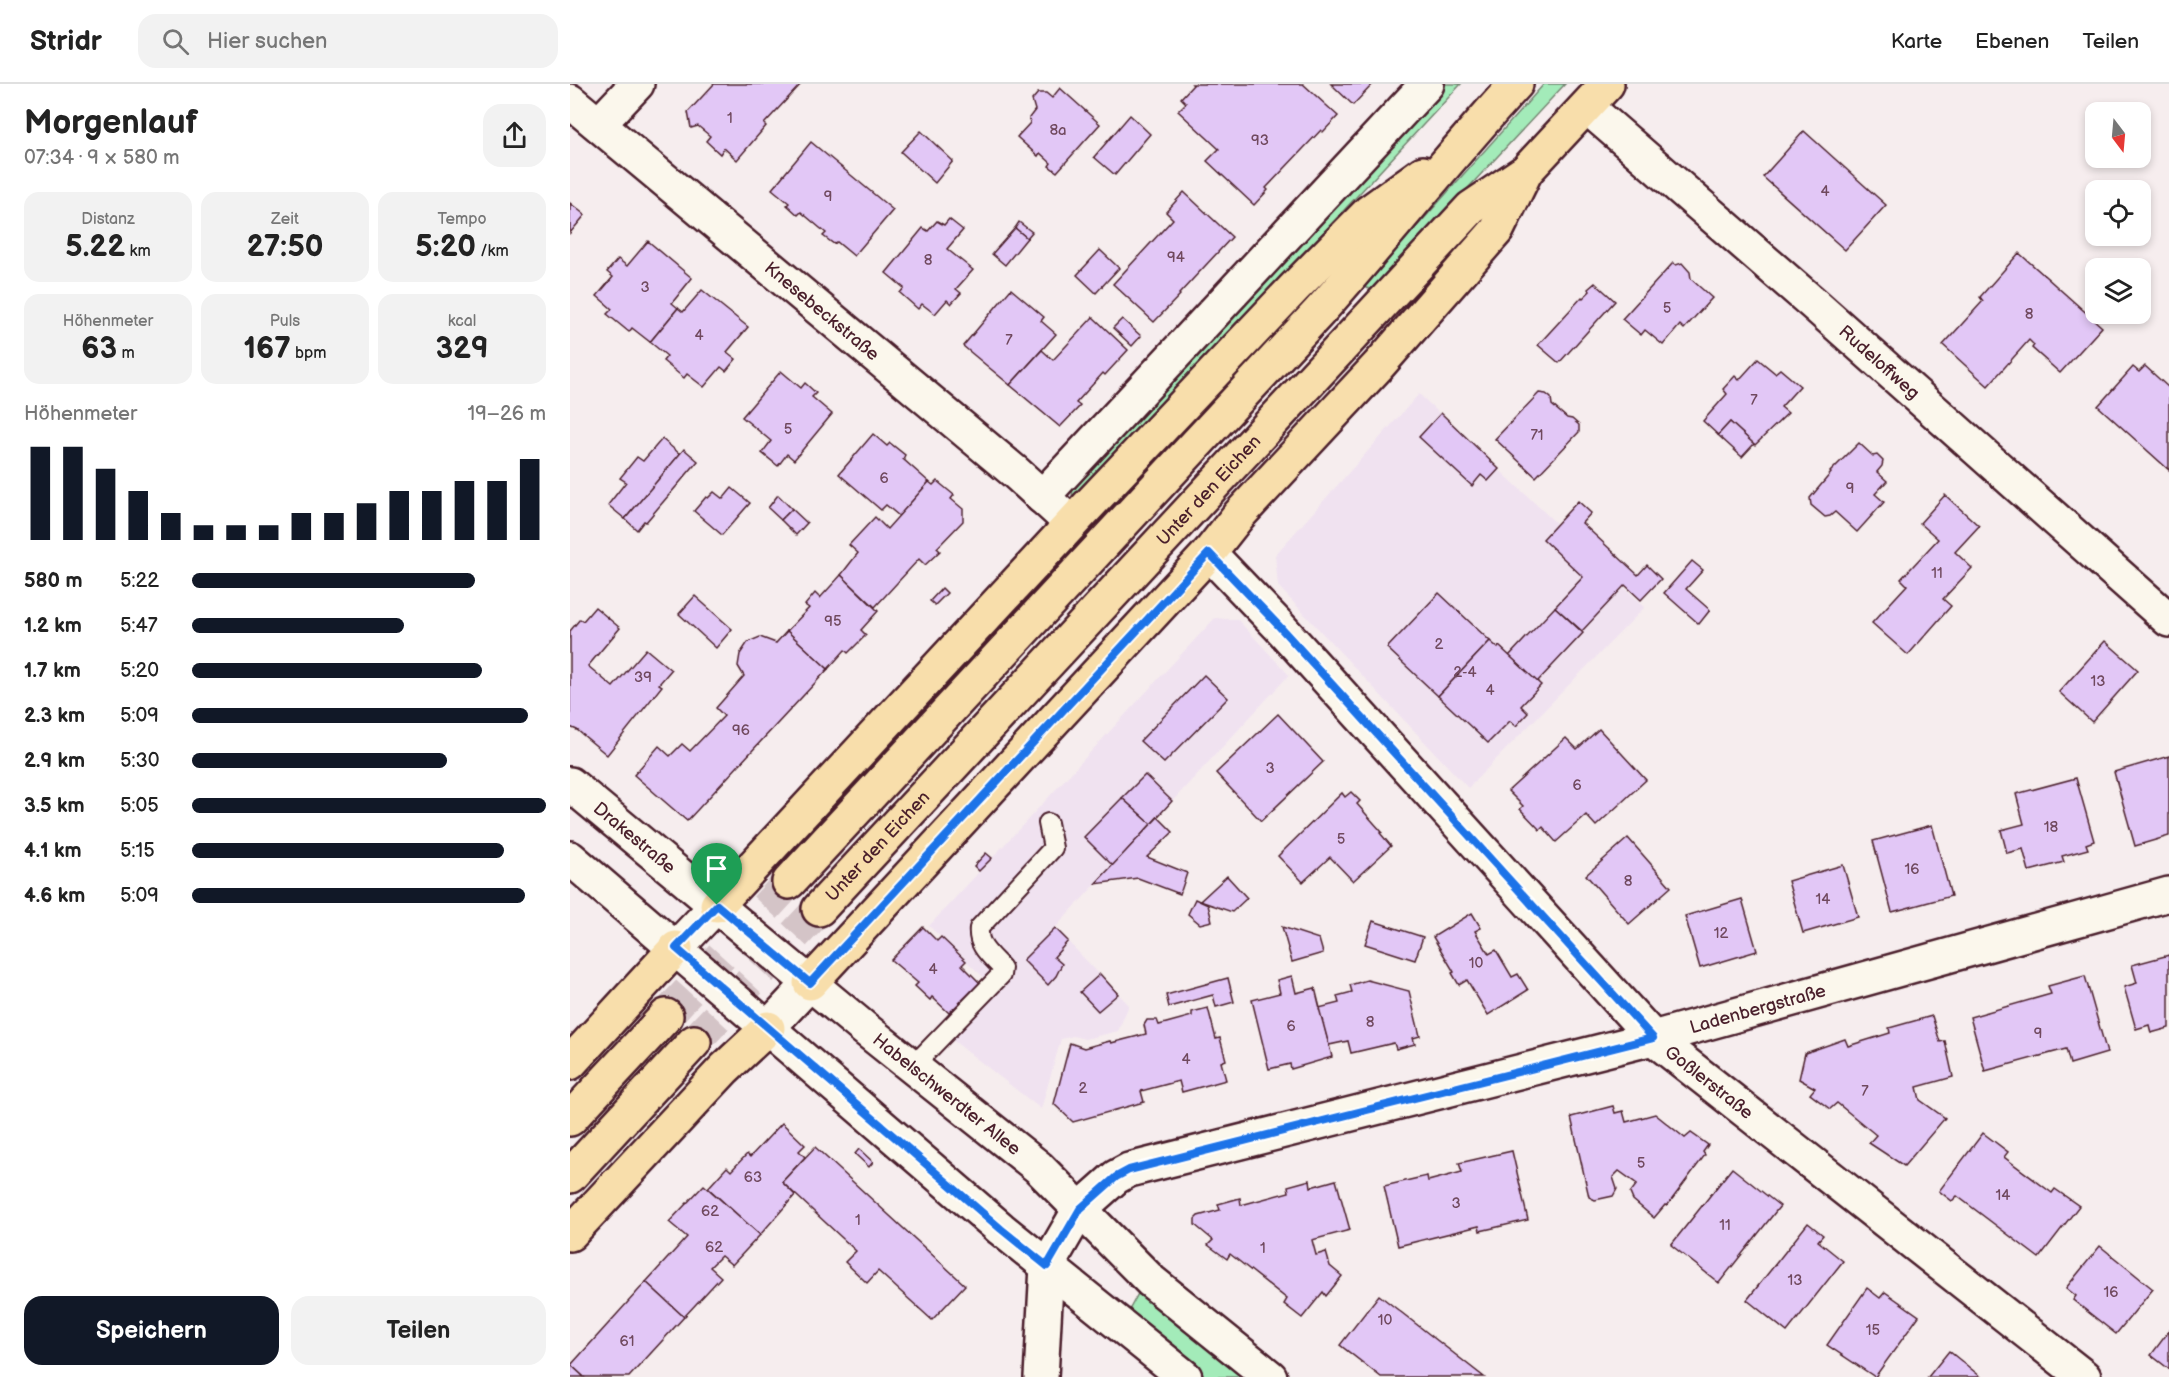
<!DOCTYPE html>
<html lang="de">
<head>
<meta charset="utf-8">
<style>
  :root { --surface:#fff; --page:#f2f2f2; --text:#222; --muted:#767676; --line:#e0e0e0; --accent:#111827 }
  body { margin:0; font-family:"Balsamiq Sans",sans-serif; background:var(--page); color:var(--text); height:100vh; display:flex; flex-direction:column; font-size:22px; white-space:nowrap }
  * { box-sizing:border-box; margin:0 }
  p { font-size:20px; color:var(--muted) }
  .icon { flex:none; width:33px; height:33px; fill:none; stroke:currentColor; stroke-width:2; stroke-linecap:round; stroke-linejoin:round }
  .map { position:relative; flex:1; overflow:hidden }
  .panel { display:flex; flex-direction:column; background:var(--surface); width:570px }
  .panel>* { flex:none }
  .needle { width:39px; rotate:164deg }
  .fabs { position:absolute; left:1515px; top:18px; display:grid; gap:12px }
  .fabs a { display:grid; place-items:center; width:66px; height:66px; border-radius:12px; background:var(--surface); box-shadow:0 3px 9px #0003; font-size:30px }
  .pin { position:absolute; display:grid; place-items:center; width:51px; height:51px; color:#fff; margin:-62px -26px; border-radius:50% 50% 50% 0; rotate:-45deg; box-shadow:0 0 6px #0007 }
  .pin .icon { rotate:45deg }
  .round { display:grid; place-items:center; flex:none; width:63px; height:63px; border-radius:18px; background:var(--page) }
  .overview { display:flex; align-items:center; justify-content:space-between; height:102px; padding:0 24px }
  h1 { font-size:33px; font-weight:800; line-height:45px }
  .figures { display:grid; grid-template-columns:repeat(3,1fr); gap:9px; height:102px; padding:6px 24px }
  .figures div { display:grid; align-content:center; border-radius:15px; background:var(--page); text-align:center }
  .figures b { font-size:30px; font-weight:800 }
  .figures small { font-size:16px; font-weight:400 }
  .figures p { font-size:16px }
  .chart { height:168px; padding:12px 24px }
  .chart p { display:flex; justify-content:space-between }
  .chart svg { width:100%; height:108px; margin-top:6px; stroke:var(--accent); stroke-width:6 }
  .button { display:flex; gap:12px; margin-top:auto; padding:12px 24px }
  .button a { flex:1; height:69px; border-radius:18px; background:var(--accent); color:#fff; font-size:24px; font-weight:800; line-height:69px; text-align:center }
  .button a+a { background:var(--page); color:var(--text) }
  ul { padding:0 24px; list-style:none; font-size:20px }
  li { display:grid; grid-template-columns:96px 72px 1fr; align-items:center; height:45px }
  li i { height:15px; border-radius:8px; background:var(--accent) }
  header { display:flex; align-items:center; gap:36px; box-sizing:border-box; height:84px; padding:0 30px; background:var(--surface); border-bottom:2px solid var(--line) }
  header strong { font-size:28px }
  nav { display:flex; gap:33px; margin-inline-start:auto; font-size:21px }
  .search { width:420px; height:54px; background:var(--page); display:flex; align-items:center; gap:15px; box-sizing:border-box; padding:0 21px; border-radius:18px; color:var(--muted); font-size:22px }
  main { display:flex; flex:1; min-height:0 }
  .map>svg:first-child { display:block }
</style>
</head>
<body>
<header>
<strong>Stridr</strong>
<div class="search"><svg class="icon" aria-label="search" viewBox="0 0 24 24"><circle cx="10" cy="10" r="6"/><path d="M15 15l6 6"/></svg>Hier suchen</div>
<nav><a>Karte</a><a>Ebenen</a><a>Teilen</a></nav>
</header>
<main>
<section class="panel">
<div class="overview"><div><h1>Morgenlauf</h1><p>07:34 · 9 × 580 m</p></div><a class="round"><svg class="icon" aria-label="share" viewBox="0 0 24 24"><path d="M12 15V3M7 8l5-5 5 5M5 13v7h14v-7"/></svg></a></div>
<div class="figures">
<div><p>Distanz</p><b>5.22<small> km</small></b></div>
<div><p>Zeit</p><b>27:50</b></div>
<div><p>Tempo</p><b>5:20<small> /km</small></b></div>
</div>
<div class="figures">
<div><p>Höhenmeter</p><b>63<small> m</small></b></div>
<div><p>Puls</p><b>167<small> bpm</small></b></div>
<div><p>kcal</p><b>329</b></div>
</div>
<div class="chart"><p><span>Höhenmeter</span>19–26 m</p>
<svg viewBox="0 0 160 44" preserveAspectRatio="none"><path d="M5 44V6M15 44V6M25 44V15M35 44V24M45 44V33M55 44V38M65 44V38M75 44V38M85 44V33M95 44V33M105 44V29M115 44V24M125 44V24M135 44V20M145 44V20M155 44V11"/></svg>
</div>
<ul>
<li><b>580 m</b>5:22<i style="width:80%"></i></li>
<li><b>1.2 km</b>5:47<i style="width:60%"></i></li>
<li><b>1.7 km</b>5:20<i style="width:82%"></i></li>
<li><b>2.3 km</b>5:09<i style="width:95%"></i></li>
<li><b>2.9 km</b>5:30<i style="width:72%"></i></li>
<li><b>3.5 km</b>5:05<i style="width:100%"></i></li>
<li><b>4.1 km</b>5:15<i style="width:88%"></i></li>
<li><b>4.6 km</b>5:09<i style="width:94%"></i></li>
</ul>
<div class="button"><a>Speichern</a><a>Teilen</a></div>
</section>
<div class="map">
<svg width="1599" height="1293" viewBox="0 0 1599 1293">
  <rect width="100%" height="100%" fill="#f6edee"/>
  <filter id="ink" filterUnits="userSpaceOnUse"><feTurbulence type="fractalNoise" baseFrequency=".0167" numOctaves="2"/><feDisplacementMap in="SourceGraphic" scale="12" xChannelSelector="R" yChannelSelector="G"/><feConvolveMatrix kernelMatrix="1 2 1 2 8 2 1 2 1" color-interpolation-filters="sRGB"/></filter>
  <g filter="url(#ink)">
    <g fill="#f0e2f0">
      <polygon points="849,310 1075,523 898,704 708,502 705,471"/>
      <polygon points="645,534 668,536 719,591 485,844 559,921 548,947 515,955 503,952 491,955 471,1025 380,954 426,905 359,842"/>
    </g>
    <g fill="#a3ebb9" stroke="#768572" stroke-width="1.5">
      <polygon points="871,0 891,0 507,414 502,414 503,402"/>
      <polygon points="974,0 995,0 803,206 793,203"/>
      <polygon points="569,1208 679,1293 632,1293 622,1285 558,1228"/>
    </g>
    <g fill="#e2c7f6" stroke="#4a1f2b" stroke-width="1.5">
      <polygon points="144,0 231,0 194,40 196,42 167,76 154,64 150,70 136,57 140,52 128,42 121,44 118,28"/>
      <polygon points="622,0 733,0 768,32 753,48 751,46 696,104 698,106 684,121 637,77 649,65 608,27 616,19 611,14 623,1"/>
      <polygon points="761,0 803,0 783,21"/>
      <polygon points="490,4 530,40 487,88 479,82 481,79 470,69 468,72 447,53 460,39 459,34 465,26 462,16 468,9 476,9 482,14"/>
      <polygon points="560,31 580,50 545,91 524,73"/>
      <polygon points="351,47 383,77 365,99 331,68"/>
      <polygon points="1234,47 1316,121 1275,166 1193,93"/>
      <polygon points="241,58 323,126 284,172 267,158 264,160 253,152 256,149 231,128 228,131 217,121 219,119 202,105"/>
      <polygon points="614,108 662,153 609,210 610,211 584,238 543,200 603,135 596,128"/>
      <polygon points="0,119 15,131 0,149"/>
      <polygon points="379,135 393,146 377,165 403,186 386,205 391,209 381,220 377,216 365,230 352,220 348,225 330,209 334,204 316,189 353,144 358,147 367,137 374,141"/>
      <polygon points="449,138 462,148 457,154 445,144"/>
      <polygon points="445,144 457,154 435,181 422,170"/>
      <polygon points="78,157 122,194 102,219 108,224 80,258 62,244 59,248 37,230 42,225 27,212 43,193 37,188 48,175 57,182"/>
      <polygon points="530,166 549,184 526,209 507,191"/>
      <polygon points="1449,169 1532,243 1490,289 1462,264 1464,261 1459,256 1418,302 1373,261 1413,217 1410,213"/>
      <polygon points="1103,179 1106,181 1112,179 1120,188 1121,195 1142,214 1114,245 1110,241 1093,261 1075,246 1071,251 1052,235"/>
      <polygon points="1025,199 1045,217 989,279 968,261 1012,213 1013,214 1020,207 1018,205"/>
      <polygon points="441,205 474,233 471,237 486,250 440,301 393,262"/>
      <polygon points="132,206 178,243 157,268 166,275 156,287 151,283 134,303 117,290 114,294 93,277 97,272 80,258 108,224 113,228"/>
      <polygon points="523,233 558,266 535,291 533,289 506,319 510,322 490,343 440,301 472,266 483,276"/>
      <polygon points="552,235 571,252 562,262 543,244"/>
      <polygon points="1188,275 1205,289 1210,285 1230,302 1211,323 1218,329 1185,361 1160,338 1148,351 1133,337 1157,310 1153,305 1165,292 1169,296"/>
      <polygon points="1575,282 1599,304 1599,386 1528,322 1563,283 1569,288"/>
      <polygon points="211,287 231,304 235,299 246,309 242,313 262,330 224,376 217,370 208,382 192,369 201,357 172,333"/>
      <polygon points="969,309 976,310 981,314 982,321 997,334 1002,335 1009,341 1009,348 966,393 925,355"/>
      <polygon points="871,329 929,385 918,397 911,391 902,402 849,353"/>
      <polygon points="1160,338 1184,360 1172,373 1148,351"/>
      <polygon points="303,350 317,362 320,359 335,371 333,375 359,398 329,432 316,421 311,426 269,390"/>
      <polygon points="92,355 110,370 55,435 38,421 56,398 50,394 67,373 73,377"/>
      <polygon points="1289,359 1303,372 1307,371 1313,377 1312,382 1307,388 1317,397 1305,410 1314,418 1287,448 1265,428 1260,432 1255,433 1241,421 1240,414 1261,389 1260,388"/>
      <polygon points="114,365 128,377 76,438 74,437 67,446 55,435"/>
      <polygon points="367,397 384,411 381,415 393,425 393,437 367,464 370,467 355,481 349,475 305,523 271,491 288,469 279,461 305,433 317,445 359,398 363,401"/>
      <polygon points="162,404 180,419 152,451 124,427 136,413 138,414 144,408 153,415"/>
      <polygon points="208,411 222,425 211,436 198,424"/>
      <polygon points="1375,411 1409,442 1385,468 1402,484 1373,515 1381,522 1338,571 1302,539 1337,501 1331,495 1368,455 1350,439"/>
      <polygon points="1008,417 1021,429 1012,439 1068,491 1077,481 1091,495 1071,516 1055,501 1012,547 985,523 1013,493 973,455"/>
      <polygon points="222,425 237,439 226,451 211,436"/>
      <polygon points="1122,477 1133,486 1116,505 1140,526 1129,540 1094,509"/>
      <polygon points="271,491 308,527 291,546 296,551 278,569 275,566 258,585 217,547 239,524 235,521 245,509 250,514"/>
      <polygon points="372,504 377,509 365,521 360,517"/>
      <polygon points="869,509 920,557 868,612 817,564"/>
      <polygon points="125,512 162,545 146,564 109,530"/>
      <polygon points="25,523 50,544 18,582 43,603 76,565 101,586 89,600 92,602 37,671 7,646 0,643 0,547 10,535 13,537"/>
      <polygon points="985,523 1013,549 967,598 939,572"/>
      <polygon points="217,547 258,585 117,737 64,691 89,662 100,672 112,660 120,667 154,632 146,624 174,592 168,582 170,570 178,558 190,553 206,559"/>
      <polygon points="920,557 928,564 929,562 971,601 951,622 958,629 946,642 940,637 918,659 868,612"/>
      <polygon points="1535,557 1568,586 1522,638 1489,608"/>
      <polygon points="634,591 658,614 594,679 570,657"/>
      <polygon points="708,630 753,678 691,737 646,689"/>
      <polygon points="1029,645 1076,696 1026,742 1016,731 986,758 973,743 970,746 950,725 953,722 938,707 996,654 1007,665"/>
      <polygon points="1599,672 1599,752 1565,762 1544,688"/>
      <polygon points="575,691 602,717 581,740 552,714"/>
      <polygon points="1506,694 1524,757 1516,760 1518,765 1492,772 1494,778 1459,787 1453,765 1437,769 1431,746 1454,740 1446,710"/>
      <polygon points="781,708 790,717 787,720 812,748 810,749 821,762 783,797 760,773 733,798 708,772 772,709 775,713"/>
      <polygon points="552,714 581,740 543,782 514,753"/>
      <polygon points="588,733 603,748 577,773 617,789 610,810 568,794 525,800"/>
      <polygon points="1362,741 1381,812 1322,828 1303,757"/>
      <polygon points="1058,754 1101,803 1059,840 1016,791"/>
      <polygon points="416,769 422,774 409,787 404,782"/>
      <polygon points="1273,781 1288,833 1233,849 1218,797"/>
      <polygon points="657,792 677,814 662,828 630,817"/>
      <polygon points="625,815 638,821 642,837 630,840 618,830"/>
      <polygon points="1172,815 1187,867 1130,884 1115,832"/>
      <polygon points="902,829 911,844 905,847 919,870 926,866 942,893 948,890 958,906 918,931 897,896 889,901 882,889 884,888 863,853"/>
      <polygon points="803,837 853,853 845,876 795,860"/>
      <polygon points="353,843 367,857 371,853 396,877 392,881 410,899 379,929 362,913 360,916 345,902 348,899 321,876"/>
      <polygon points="712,843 749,855 753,869 722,878"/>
      <polygon points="485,844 498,857 484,873 492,880 486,892 478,901 453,876"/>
      <polygon points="1599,871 1599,944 1581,949 1579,941 1566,945 1554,903 1567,899 1562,881"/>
      <polygon points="530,890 548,910 528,927 510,908"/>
      <polygon points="722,892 726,909 745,904 762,973 721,985 720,980 699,985 682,916 710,909 707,896"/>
      <polygon points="1515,892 1537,969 1500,980 1496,965 1415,987 1400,933 1481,910 1478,902"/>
      <polygon points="658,894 664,918 646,923 643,911 599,923 596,911"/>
      <polygon points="797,896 839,907 850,952 843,954 845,960 826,965 824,959 781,969 778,957 759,961 749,924 769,919 767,912 782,908 780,901"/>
      <polygon points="638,924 646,955 650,954 656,976 651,978 656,996 612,1008 609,997 571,1007 574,1018 503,1038 484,1020 500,959 514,964 540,957 541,959 576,950 574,941 577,936 587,936 589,941 622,932 622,928"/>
      <polygon points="1362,932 1370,958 1375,957 1383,993 1347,1003 1350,1016 1375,1034 1334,1082 1299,1059 1306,1051 1267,1019 1260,1025 1240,1010 1245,1004 1229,995 1235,969 1275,955 1278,962 1320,949 1319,944"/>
      <polygon points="1043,1022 1045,1029 1053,1027 1056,1038 1085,1030 1115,1054 1121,1049 1138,1061 1133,1068 1135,1071 1097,1122 1095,1121 1084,1134 1063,1116 1060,1109 1067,1100 1049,1087 1043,1093 1047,1105 1043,1112 1025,1116 1019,1113 1001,1033"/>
      <polygon points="212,1039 235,1061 229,1067 235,1073 212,1098 225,1111 190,1151 138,1104 157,1083 161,1087 177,1070 180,1073"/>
      <polygon points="1413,1049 1438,1068 1434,1073 1482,1109 1485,1105 1509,1122 1469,1174 1387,1112 1382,1117 1369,1107"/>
      <polygon points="245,1063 395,1201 362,1236 308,1187 297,1199 275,1178 286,1167 212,1098"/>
      <polygon points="289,1065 303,1078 299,1083 285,1070"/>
      <polygon points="942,1067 958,1136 910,1147 909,1142 828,1162 814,1102 857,1092 858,1097 892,1088 889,1079"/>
      <polygon points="1162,1084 1210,1122 1149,1199 1101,1161"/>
      <polygon points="740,1096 741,1103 766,1096 780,1146 742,1156 746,1171 756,1168 760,1182 772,1192 756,1212 753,1208 732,1234 714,1220 717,1215 660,1170 657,1175 638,1161 643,1156 625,1141 625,1135 628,1132 650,1126 648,1120 670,1114 671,1121 719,1108 718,1102"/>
      <polygon points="134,1101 190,1151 162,1181 151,1172 140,1183 151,1193 114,1233 76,1198 117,1153 99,1138"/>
      <polygon points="1238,1139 1253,1151 1248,1157 1273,1177 1217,1248 1177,1216"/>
      <polygon points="1530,1162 1583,1205 1546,1250 1503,1216 1506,1212 1496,1204"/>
      <polygon points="76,1198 114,1233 59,1293 14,1293 1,1281"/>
      <polygon points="1297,1204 1310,1214 1315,1208 1349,1232 1305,1293 1257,1261"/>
      <polygon points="809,1211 914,1293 811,1293 770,1261"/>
      <polygon points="1599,1247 1599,1285 1581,1271"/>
      <polygon points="1379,1267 1411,1293 1358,1293"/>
      <polygon points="1,1281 14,1293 0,1293"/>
    </g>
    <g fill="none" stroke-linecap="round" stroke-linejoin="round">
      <g stroke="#d4c4c7" stroke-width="33" stroke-dasharray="33 16" stroke-linecap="butt">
        <polyline points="96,932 219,798"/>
        <polyline points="124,958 249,825"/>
      </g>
      <g stroke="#4a1f2b" stroke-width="22">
        <path id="service" d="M342,983L431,891L432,884C420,871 407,862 409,844L483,764L478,739"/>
      </g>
      <g stroke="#4a1f2b" stroke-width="38">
        <g id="minor">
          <path id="s1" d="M0,17L445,388L501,439"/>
          <path id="s2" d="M1017,23L1244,220L1599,536"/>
          <polyline points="29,40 67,0"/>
          <polyline points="472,413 857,0"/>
          <path id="s3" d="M639,469L708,541L1083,954L1514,1293"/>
          <path id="s4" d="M510,1125L546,1093L559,1086L1083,954L1599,810"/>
        </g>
      </g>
      <g stroke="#4a1f2b" stroke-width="38">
        <g id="secondary">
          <path id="s5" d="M0,700L295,945L468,1083L581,1197L700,1293"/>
          <polyline points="0,774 431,1145 615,1293"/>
          <polyline points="106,864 147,821"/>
          <polyline points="198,944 240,899"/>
          <polyline points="471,1293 477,1182 510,1125"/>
        </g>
      </g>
      <g stroke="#4a1f2b" stroke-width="38">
        <g id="primary">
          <path d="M219,798L749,228C816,153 878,74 946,0"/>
          <polyline points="147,821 518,422 724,204 799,128 853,89"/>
          <path id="s6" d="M249,825L901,124L956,87L1037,0"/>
          <polyline points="240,899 639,469 669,431 808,282 927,146 955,89"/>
          <polyline points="0,979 106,864"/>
          <polyline points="0,1035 96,932"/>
          <polyline points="0,1092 124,958"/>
          <polyline points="0,1150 154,985 198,944"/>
        </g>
      </g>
      <use href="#service" stroke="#fbf7ec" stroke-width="18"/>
      <use href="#minor" stroke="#fbf7ec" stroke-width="33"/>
      <use href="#secondary" stroke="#fbf7ec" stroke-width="33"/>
      <use href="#primary" stroke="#f8deab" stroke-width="33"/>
    </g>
  </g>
  <g fill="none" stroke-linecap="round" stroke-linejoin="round" filter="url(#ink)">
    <g stroke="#fff" stroke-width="12">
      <polygon id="route" points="639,469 708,541 1083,954 559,1086 546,1093 510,1125 477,1182 431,1145 106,864 147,821 240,899"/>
    </g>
    <use href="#route" stroke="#1a73e8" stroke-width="8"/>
  </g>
  <g text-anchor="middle" stroke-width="4.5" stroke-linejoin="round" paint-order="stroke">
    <g font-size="15" fill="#70495e">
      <text x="160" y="39">1</text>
      <text x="488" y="51">8a</text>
      <text x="690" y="61">93</text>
      <text x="1255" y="112">4</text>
      <text x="258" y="117">9</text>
      <text x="606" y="178">94</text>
      <text x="358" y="181">8</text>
      <text x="75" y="208">3</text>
      <text x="1097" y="229">5</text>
      <text x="1459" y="235">8</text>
      <text x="129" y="256">4</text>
      <text x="439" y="261">7</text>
      <text x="1184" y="321">7</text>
      <text x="218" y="350">5</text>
      <text x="967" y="356">71</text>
      <text x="314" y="399">6</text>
      <text x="1280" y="409">9</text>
      <text x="1367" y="494">11</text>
      <text x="263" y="542">95</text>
      <text x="869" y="565">2</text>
      <text x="895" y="593">2-4</text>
      <text x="73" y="598">39</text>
      <text x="1528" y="602">13</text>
      <text x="920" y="611">4</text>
      <text x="171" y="651">96</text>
      <text x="700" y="689">3</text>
      <text x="1007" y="706">6</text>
      <text x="1481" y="748">18</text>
      <text x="771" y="760">5</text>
      <text x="1342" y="790">16</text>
      <text x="1058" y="802">8</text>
      <text x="1253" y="820">14</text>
      <text x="1151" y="854">12</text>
      <text x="906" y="884">10</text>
      <text x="363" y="890">4</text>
      <text x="800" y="943">8</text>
      <text x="721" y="947">6</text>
      <text x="1468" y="954">9</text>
      <text x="616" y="980">4</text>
      <text x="513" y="1009">2</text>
      <text x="1295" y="1012">7</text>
      <text x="1071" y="1084">5</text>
      <text x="183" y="1098">63</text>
      <text x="1433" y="1116">14</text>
      <text x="886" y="1124">3</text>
      <text x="140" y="1132">62</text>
      <text x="288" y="1141">1</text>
      <text x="1155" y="1146">11</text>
      <text x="144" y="1168">62</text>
      <text x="693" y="1169">1</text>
      <text x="1225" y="1201">13</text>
      <text x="1541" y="1213">16</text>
      <text x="815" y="1241">10</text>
      <text x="1303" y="1251">15</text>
      <text x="57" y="1262">61</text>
    </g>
    <g font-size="18" fill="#4a1f2b" stroke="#fbf7ec">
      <text dy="6" stroke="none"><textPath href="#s1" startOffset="328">Knesebeckstraße</textPath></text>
      <text dy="6" stroke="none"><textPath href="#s2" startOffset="388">Rudeloffweg</textPath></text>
      <text dy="6" stroke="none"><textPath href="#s6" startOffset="572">Unter den Eichen</textPath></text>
      <text dy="6" stroke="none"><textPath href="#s5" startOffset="84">Drakestraße</textPath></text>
      <text dy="6" stroke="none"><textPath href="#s6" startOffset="86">Unter den Eichen</textPath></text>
      <text dy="6" stroke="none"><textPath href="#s4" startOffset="712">Ladenbergstraße</textPath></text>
      <text dy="6" stroke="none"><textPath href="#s3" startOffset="729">Goßlerstraße</textPath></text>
      <text dy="6" stroke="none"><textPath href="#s5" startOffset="488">Habelschwerdter Allee</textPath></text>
    </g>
  </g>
</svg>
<div class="fabs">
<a><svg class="needle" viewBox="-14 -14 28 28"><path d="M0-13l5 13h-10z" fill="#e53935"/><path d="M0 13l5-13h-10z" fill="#767676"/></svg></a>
<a><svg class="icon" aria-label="locate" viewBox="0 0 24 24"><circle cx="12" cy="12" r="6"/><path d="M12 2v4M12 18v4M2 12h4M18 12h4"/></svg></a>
<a><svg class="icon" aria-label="layers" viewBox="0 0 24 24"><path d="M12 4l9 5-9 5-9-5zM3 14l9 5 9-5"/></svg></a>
</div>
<div class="pin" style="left:147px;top:821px;background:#1e9e55"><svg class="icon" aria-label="arrive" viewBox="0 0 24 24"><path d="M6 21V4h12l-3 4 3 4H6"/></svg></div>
</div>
</main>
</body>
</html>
